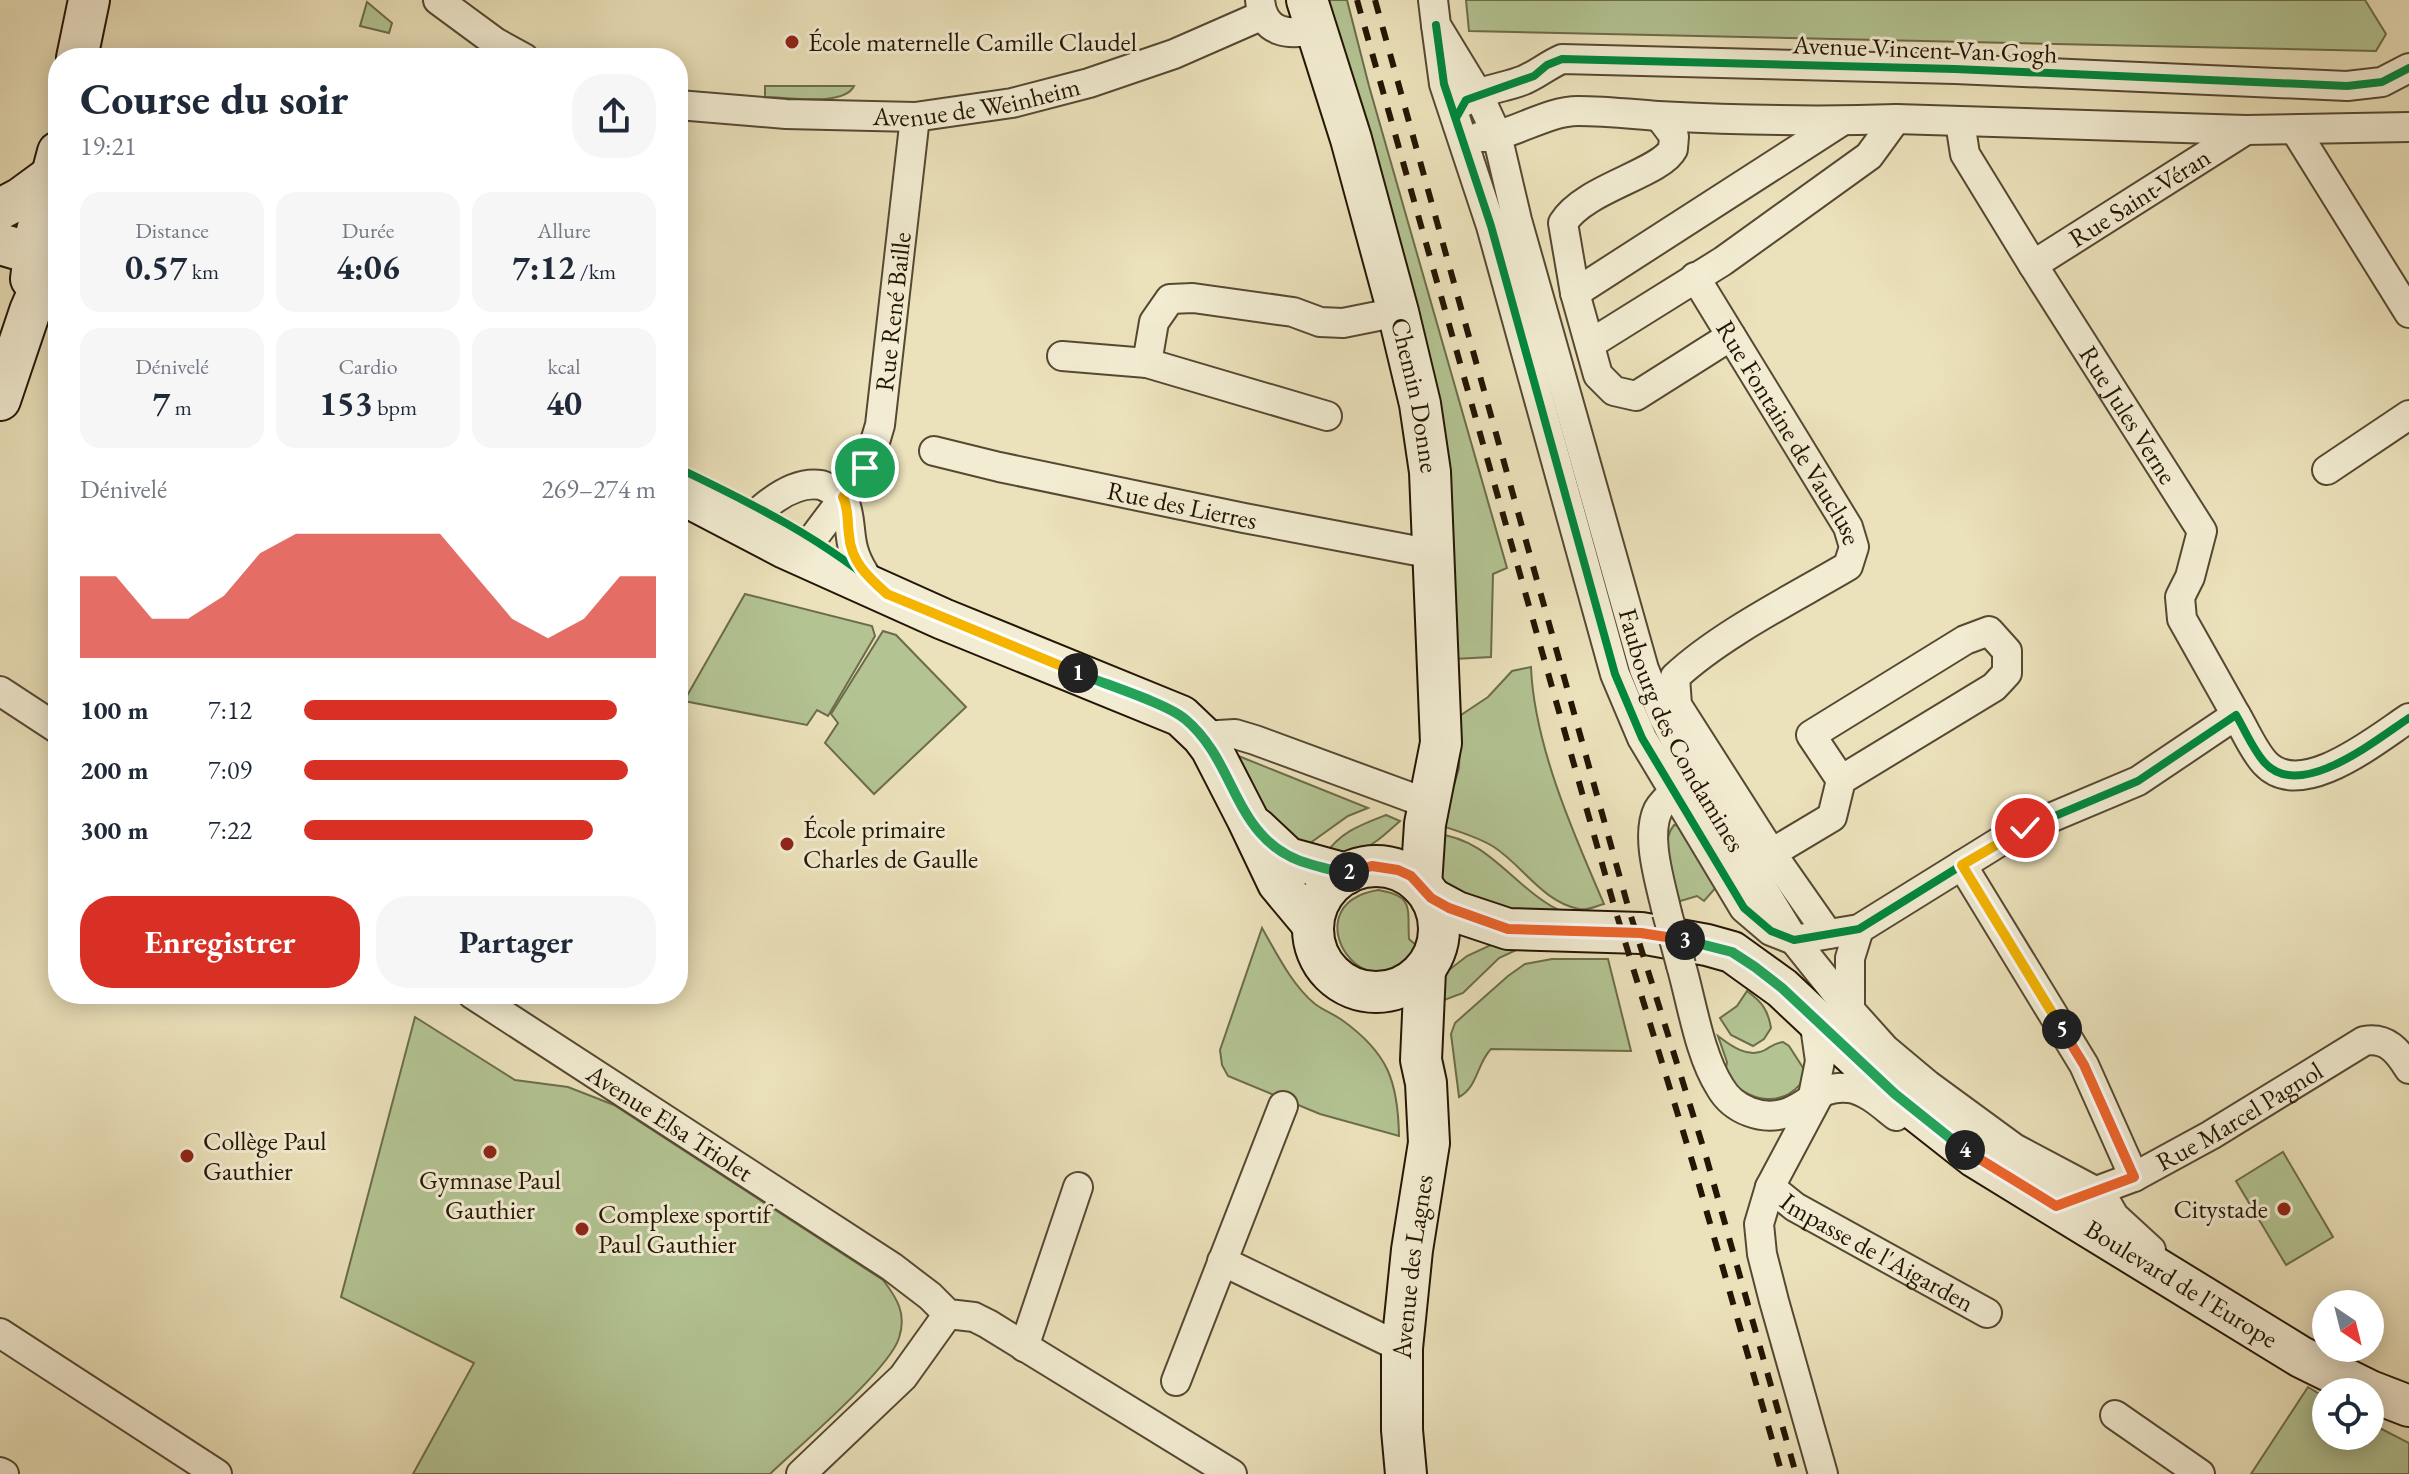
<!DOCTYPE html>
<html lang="fr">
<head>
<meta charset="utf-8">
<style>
  :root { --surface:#fff; --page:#f6f6f7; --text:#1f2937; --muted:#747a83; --accent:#d93025 }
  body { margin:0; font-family:"EB Garamond",serif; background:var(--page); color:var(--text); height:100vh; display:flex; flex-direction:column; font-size:30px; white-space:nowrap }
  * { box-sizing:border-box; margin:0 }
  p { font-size:26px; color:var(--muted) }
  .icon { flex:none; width:44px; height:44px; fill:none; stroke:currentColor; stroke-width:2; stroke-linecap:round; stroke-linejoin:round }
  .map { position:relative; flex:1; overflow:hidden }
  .details { position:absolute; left:48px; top:48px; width:640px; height:956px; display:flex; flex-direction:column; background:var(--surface); border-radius:32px; box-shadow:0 4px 20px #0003 }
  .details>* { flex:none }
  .needle { width:52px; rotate:145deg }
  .controls { position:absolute; left:2312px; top:1290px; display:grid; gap:16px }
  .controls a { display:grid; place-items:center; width:72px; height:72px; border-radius:50%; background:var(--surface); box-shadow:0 4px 20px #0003; font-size:40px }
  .pin { position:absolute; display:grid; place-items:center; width:68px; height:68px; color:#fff; margin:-34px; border:4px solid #fff; border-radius:50%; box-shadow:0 2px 8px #0007 }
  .km { position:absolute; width:40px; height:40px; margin:-20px; border-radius:50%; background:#222; color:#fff; font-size:22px; line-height:40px; text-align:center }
  .round { display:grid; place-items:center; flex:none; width:84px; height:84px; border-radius:32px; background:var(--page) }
  .head { display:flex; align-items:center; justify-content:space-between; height:136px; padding:0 32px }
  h1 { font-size:44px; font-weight:700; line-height:60px }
  .metrics { display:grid; grid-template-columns:repeat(3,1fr); gap:12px; height:136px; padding:8px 32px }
  .metrics div { display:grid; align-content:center; border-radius:20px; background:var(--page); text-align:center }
  .metrics b { font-size:34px; font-weight:700 }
  .metrics small { font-size:22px; font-weight:400 }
  .metrics p { font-size:22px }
  .chart { height:224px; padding:16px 32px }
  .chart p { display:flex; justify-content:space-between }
  .chart svg { width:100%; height:144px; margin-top:8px; fill:var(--accent); opacity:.7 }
  .button { display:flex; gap:16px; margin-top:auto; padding:16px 32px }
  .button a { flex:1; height:92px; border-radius:32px; background:var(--accent); color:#fff; font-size:32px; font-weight:700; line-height:92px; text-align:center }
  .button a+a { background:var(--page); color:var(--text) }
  ul { padding:0 32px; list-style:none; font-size:26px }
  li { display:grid; grid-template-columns:128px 96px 1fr; align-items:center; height:60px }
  li i { height:20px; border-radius:10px; background:var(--accent) }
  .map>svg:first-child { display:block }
</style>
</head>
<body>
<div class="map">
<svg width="2409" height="1474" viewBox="0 0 2409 1474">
  <rect width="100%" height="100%" fill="#ebe1ba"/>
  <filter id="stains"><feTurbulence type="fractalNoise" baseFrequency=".0025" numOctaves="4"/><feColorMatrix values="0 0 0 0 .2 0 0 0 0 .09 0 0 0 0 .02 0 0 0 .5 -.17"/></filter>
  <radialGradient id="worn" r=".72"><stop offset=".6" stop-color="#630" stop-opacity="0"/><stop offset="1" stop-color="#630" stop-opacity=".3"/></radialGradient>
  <g fill="#b3c392" stroke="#6c6c4b" stroke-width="2">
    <polygon points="1323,0 1347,0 1369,86 1507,568 1493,574 1491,657 1454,659"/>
    <polygon points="1466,0 2365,0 2386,34 2376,51 1469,31"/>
    <polygon points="367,2 392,23 389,33 360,26"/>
    <path d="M765,86H854C844,107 787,97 765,97Z"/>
    <polygon points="745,594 872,626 875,636 828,716 817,710 807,725 684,701"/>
    <polygon points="883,631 896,635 966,707 874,794 825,743 838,723 831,714"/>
    <path d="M1531,667C1534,744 1573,833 1604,904C1596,906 1587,911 1579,909C1543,902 1523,866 1494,847C1478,837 1460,832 1442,826L1459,768L1461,715L1488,697L1512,671Z"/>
    <polygon points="1236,755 1368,808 1348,816 1299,851 1275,831"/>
    <path d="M1386,815L1400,821C1370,848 1364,853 1324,856C1340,832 1360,825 1386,815Z"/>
    <path d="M1674,825L1686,827L1719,884L1704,901L1697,896L1677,902C1673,880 1658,844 1674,825Z"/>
    <path d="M1436,834C1485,838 1510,881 1548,904C1555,909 1564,912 1571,915L1498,913L1449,889L1440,877Z"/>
    <path d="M1378,890C1415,896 1407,908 1409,939L1416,945C1373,1026 1286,906 1378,890Z"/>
    <path d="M1262,928C1277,954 1292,985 1315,1004C1323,1010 1333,1014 1342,1020C1388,1053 1398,1081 1399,1136L1320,1114L1228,1076L1222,1065L1220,1050Z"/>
    <polygon points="1495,943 1527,945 1499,958 1463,993 1439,1002 1445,973 1467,956"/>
    <path d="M1552,959H1608L1631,1051L1491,1049C1477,1063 1478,1087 1459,1097L1451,1034L1455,1023L1508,976L1525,964Z"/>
    <path d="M1747,991C1762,1002 1768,1010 1771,1028L1764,1039L1753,1046L1731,1035L1720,1018L1737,1006Z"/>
    <path d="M415,1017L515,1080L568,1087L614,1105L883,1280C897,1298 907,1314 899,1338C889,1370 798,1447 770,1474H413L474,1363L341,1297Z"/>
    <path d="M1718,1036C1731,1046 1749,1059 1765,1050C1772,1046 1775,1043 1783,1042L1789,1046L1807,1074C1788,1111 1745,1104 1725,1073L1727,1062Z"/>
    <polygon points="2283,1152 2333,1237 2286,1265 2236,1181"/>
    <polygon points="2308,1387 2326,1398 2326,1436 2370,1436 2370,1423 2409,1443 2409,1474 2251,1474"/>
  </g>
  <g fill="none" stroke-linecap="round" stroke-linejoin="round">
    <g stroke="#564832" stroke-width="32">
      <g id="street">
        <polyline points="438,0 495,42 524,58"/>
        <path d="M1260,0C1263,34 1289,36 1317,29"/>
        <path id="s1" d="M1433,0L1436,25L1478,94L1497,135L1517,220L1644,669L1663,716L1693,774L1794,940L1850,1010L1885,1049L1928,1085L2014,1148L2095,1191L2106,1202L2114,1216L2151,1250"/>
        <path d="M1436,25L1444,84L1491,226L1615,674L1642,738L1744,908L1771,931L1794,940L1859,929L2012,834L2138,781L2236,715C2245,730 2253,750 2265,763C2301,802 2377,739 2409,718"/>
        <path d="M1464,102C1482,89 1504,88 1524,80C1538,74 1548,65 1562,59L1955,69L2347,86L2382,82L2409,68"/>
        <path id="s2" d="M678,105L786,114L915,117L1012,103L1089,83L1174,54L1263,15"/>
        <path d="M1659,116L1674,136C1674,138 1673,147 1673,149C1660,174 1584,188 1563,223L1575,293L1598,375L1614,391L1636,396L1731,336"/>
        <path id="s3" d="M1960,122L1965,154L2033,265L2202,531L2190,577L2180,597L2182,619L2236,715"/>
        <polyline points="2295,130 2409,313"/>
        <path d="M1479,137C1508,139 1544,111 1578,111C1605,111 1631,114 1658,116C1737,120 1817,122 1896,119L2246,130L2409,127"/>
        <path id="s4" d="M2033,265L2246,130"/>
        <path id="s5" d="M1695,277L1848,527L1854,547L1848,566C1794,598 1721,634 1675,677L1677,705L1772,854L1828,934"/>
        <polyline points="1575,293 1842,121"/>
        <polyline points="1590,344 1723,261 1869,156 1896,119"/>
        <polyline points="1062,356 1147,363"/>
        <polyline points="1327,416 1147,363 1154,322 1170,299 1193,298 1293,312 1320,322 1343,323 1398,312"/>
        <path id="s6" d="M934,451L999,467L1244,518L1433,554"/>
        <polyline points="2327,470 2409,415"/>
        <path d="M744,526C762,507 792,480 821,485C828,487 836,493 843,497C855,526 844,541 864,573"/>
        <path id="s7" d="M785,548L805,546L812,540C840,501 868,472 880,425L915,117"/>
        <polyline points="0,691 58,729"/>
        <polyline points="1202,736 1235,734 1255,740 1429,804"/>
        <polyline points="1755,863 1832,817 1841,780 1994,687 2007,673 2007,651 1989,631 1965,640 1811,735 1841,780"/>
        <polyline points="1962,865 2084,1065 2134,1177"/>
        <path d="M1667,913C1661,885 1645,837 1658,810C1664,799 1676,791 1685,782"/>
        <path d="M1681,965C1692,1003 1699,1054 1720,1087C1733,1110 1763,1122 1789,1112C1813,1103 1819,1085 1849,1088C1868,1091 1882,1105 1896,1116"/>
        <path id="s8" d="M472,994L892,1267L930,1296L948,1314L974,1317L988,1324L1232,1474"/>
        <polyline points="1850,1010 1850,958 1859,929"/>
        <polyline points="1820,1093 1770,1187 1759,1224 1762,1254 1774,1301 1823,1474"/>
        <polyline points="1813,1096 1820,1061 1814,1019"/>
        <path id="s9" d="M1770,1187L1795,1207L1987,1313"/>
        <path id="s10" d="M2083,1196L2134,1177L2211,1135L2364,1041C2387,1037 2398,1051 2409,1069"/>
        <polyline points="1222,1261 1402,1348"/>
        <polyline points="0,1333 217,1474"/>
        <polyline points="1024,1347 1078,1187"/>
        <polyline points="1176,1381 1283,1106"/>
        <polyline points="2115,1415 2200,1474"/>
        <polyline points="0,1472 4,1474"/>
        <polyline points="801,1474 903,1377 948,1314"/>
      </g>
    </g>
    <g stroke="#241504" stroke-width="44">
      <g id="secondary">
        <path id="s11" d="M1307,0L1351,139L1398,312L1420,404L1430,472L1441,743L1425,824L1421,885"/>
        <polyline points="77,58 89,0"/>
        <polyline points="0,209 21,198 51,176"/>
        <polyline points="0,244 58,261"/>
        <polyline points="31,279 37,231 58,152"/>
        <polyline points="0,400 30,311 58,246"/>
        <polyline points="678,492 785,548 943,619 1181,716 1202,736 1211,748 1247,818 1278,883 1313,925"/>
        <polyline points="1256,828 1288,858 1346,874"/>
        <circle cx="1376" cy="929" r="63"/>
        <path id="s12" d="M1431,898L1457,912L1508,929L1641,933L1707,945L1732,952L1782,988L1895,1094L1975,1157L2301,1357L2370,1391L2409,1406"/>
        <path id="s13" d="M1406,1474L1402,1430V1348L1412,1250L1429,1143L1426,1083L1421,1060L1425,970"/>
      </g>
    </g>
    <use href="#street" stroke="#f2ecd2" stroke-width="28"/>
    <use href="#secondary" stroke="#f2ecd2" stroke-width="40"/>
    <g stroke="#241504" stroke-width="6" stroke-dasharray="14 14" stroke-linecap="butt">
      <polyline points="1357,0 1615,909 1693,1164 1782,1474"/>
      <polyline points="1375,0 1629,910 1705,1153 1796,1474"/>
    </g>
    <g stroke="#564832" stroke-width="32" stroke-linecap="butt">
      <polyline id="street-bridge" points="1667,913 1681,965"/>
    </g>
    <use href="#street-bridge" stroke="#f2ecd2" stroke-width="28"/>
    <g stroke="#f2ecd2" stroke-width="13">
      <g id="cycleway">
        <path d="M1436,25L1444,84L1491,226L1615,674L1642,738L1744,908L1771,931L1794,940L1859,929L2012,834L2138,781L2236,715C2245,730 2253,750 2265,763C2301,802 2377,739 2409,718"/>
        <polyline points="1456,118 1466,100 1534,76 1547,65 1562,59 1955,69 2347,86 2382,82 2409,68"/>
        <path d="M678,468C751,503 826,540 887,594L1171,711L1181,716L1202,736"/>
      </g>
    </g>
    <use href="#cycleway" stroke="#00873e" stroke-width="8"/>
  </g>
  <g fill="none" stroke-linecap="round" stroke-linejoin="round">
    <g stroke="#fff" stroke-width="16">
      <path id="split-1" d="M865,468L843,497C849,510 847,521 849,535C851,562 868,577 887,594L1078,673"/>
    </g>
    <g stroke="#fff" stroke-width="16">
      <path id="split-2" d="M1078,673C1104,684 1166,703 1185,719C1240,765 1232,844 1313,865C1325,868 1338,873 1349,872"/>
    </g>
    <g stroke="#fff" stroke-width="16">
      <polyline id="split-3" points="1349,872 1372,866 1398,870 1411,876 1431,898 1449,908 1508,929 1641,933 1685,940"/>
    </g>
    <g stroke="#fff" stroke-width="16">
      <polyline id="split-4" points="1685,940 1732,952 1755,967 1782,988 1895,1094 1965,1150"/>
    </g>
    <g stroke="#fff" stroke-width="16">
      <polyline id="split-5" points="1965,1150 2056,1206 2134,1177 2084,1065 2062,1029"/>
    </g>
    <g stroke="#fff" stroke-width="16">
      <polyline id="split-6" points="2025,828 1962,865 2062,1029"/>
    </g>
    <use href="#split-1" stroke="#f5b400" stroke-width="10"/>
    <use href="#split-2" stroke="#22a559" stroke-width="10"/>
    <use href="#split-3" stroke="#f0652b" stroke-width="10"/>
    <use href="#split-4" stroke="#22a559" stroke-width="10"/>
    <use href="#split-5" stroke="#f0652b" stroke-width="10"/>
    <use href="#split-6" stroke="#f5b400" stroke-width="10"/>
  </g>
  <g fill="#8f2418" stroke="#f2ecd2" stroke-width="3">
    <circle cx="792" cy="42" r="8"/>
    <circle cx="787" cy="844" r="8"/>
    <circle cx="490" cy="1152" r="8"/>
    <circle cx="187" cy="1156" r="8"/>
    <circle cx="2284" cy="1209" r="8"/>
    <circle cx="582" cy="1229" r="8"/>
  </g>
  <g text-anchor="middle" stroke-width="6" stroke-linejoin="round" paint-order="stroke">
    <g font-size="26" fill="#241504" stroke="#f2ecd2" text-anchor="start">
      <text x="808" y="51">École maternelle Camille Claudel</text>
      <text x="803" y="838">École primaire<tspan x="803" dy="30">Charles de Gaulle</tspan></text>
      <text x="203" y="1150">Collège Paul<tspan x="203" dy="30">Gauthier</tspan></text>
      <text x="490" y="1189" text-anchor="middle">Gymnase Paul<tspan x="490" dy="30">Gauthier</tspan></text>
      <text x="2268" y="1218" text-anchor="end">Citystade</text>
      <text x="598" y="1223">Complexe sportif<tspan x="598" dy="30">Paul Gauthier</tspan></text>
    </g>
    <g font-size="26" fill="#241504" stroke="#f2ecd2">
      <text transform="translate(1925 49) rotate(2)" y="9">Avenue Vincent Van Gogh</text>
      <text dy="9" stroke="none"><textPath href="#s2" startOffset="300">Avenue de Weinheim</textPath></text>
      <text dy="9" stroke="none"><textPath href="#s4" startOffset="126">Rue Saint-Véran</textPath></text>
      <text dy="9" stroke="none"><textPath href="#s7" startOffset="278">Rue René Baille</textPath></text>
      <text dy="9" stroke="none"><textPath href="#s11" startOffset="410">Chemin Donne</textPath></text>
      <text dy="9" stroke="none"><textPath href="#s3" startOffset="340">Rue Jules Verne</textPath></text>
      <text dy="9" stroke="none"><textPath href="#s5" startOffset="182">Rue Fontaine de Vaucluse</textPath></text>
      <text dy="9" stroke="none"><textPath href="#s6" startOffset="254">Rue des Lierres</textPath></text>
      <text dy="9" stroke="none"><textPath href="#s1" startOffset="776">Faubourg des Condamines</textPath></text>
      <text dy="9" stroke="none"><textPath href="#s10" startOffset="176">Rue Marcel Pagnol</textPath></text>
      <text dy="9" stroke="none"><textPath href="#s8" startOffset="236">Avenue Elsa Triolet</textPath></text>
      <text dy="9" stroke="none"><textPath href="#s9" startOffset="126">Impasse de l'Aigarden</textPath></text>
      <text dy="9" stroke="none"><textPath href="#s13" startOffset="208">Avenue des Lagnes</textPath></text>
      <text dy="9" stroke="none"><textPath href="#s12" startOffset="870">Boulevard de l'Europe</textPath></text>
    </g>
  </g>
  <rect width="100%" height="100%" filter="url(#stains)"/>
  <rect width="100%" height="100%" fill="url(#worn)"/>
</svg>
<div class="controls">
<a><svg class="needle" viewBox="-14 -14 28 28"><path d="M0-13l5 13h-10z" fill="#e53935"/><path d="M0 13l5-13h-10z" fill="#747a83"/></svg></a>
<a><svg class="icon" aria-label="locate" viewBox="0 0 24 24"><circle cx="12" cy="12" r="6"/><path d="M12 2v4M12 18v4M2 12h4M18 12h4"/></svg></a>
</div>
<div class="pin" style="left:865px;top:468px;background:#1e9e55"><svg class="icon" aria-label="arrive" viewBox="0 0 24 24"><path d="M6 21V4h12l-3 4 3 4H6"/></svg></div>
<div class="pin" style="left:2025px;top:828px;background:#d93025"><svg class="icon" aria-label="check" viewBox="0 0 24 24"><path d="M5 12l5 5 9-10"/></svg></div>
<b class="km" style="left:1078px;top:673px">1</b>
<b class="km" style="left:1349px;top:872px">2</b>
<b class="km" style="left:1685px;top:940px">3</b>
<b class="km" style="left:1965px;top:1150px">4</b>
<b class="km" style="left:2062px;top:1029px">5</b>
<section class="details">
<div class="head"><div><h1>Course du soir</h1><p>19:21</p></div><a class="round"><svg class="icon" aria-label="share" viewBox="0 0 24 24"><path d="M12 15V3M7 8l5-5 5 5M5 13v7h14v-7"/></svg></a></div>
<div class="metrics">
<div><p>Distance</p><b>0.57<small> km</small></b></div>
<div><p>Durée</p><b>4:06</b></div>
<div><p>Allure</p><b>7:12<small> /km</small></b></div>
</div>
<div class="metrics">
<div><p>Dénivelé</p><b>7<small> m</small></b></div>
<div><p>Cardio</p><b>153<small> bpm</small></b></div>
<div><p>kcal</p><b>40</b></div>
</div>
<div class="chart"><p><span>Dénivelé</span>269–274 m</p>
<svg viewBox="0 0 160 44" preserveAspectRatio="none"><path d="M0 44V19L10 19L20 32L30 32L40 25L50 12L60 6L70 6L80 6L90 6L100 6L110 19L120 32L130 38L140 32L150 19L160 19V44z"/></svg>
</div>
<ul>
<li><b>100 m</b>7:12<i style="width:89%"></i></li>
<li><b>200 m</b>7:09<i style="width:92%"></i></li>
<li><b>300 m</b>7:22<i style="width:82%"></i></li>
</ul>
<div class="button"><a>Enregistrer</a><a>Partager</a></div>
</section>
</div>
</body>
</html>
